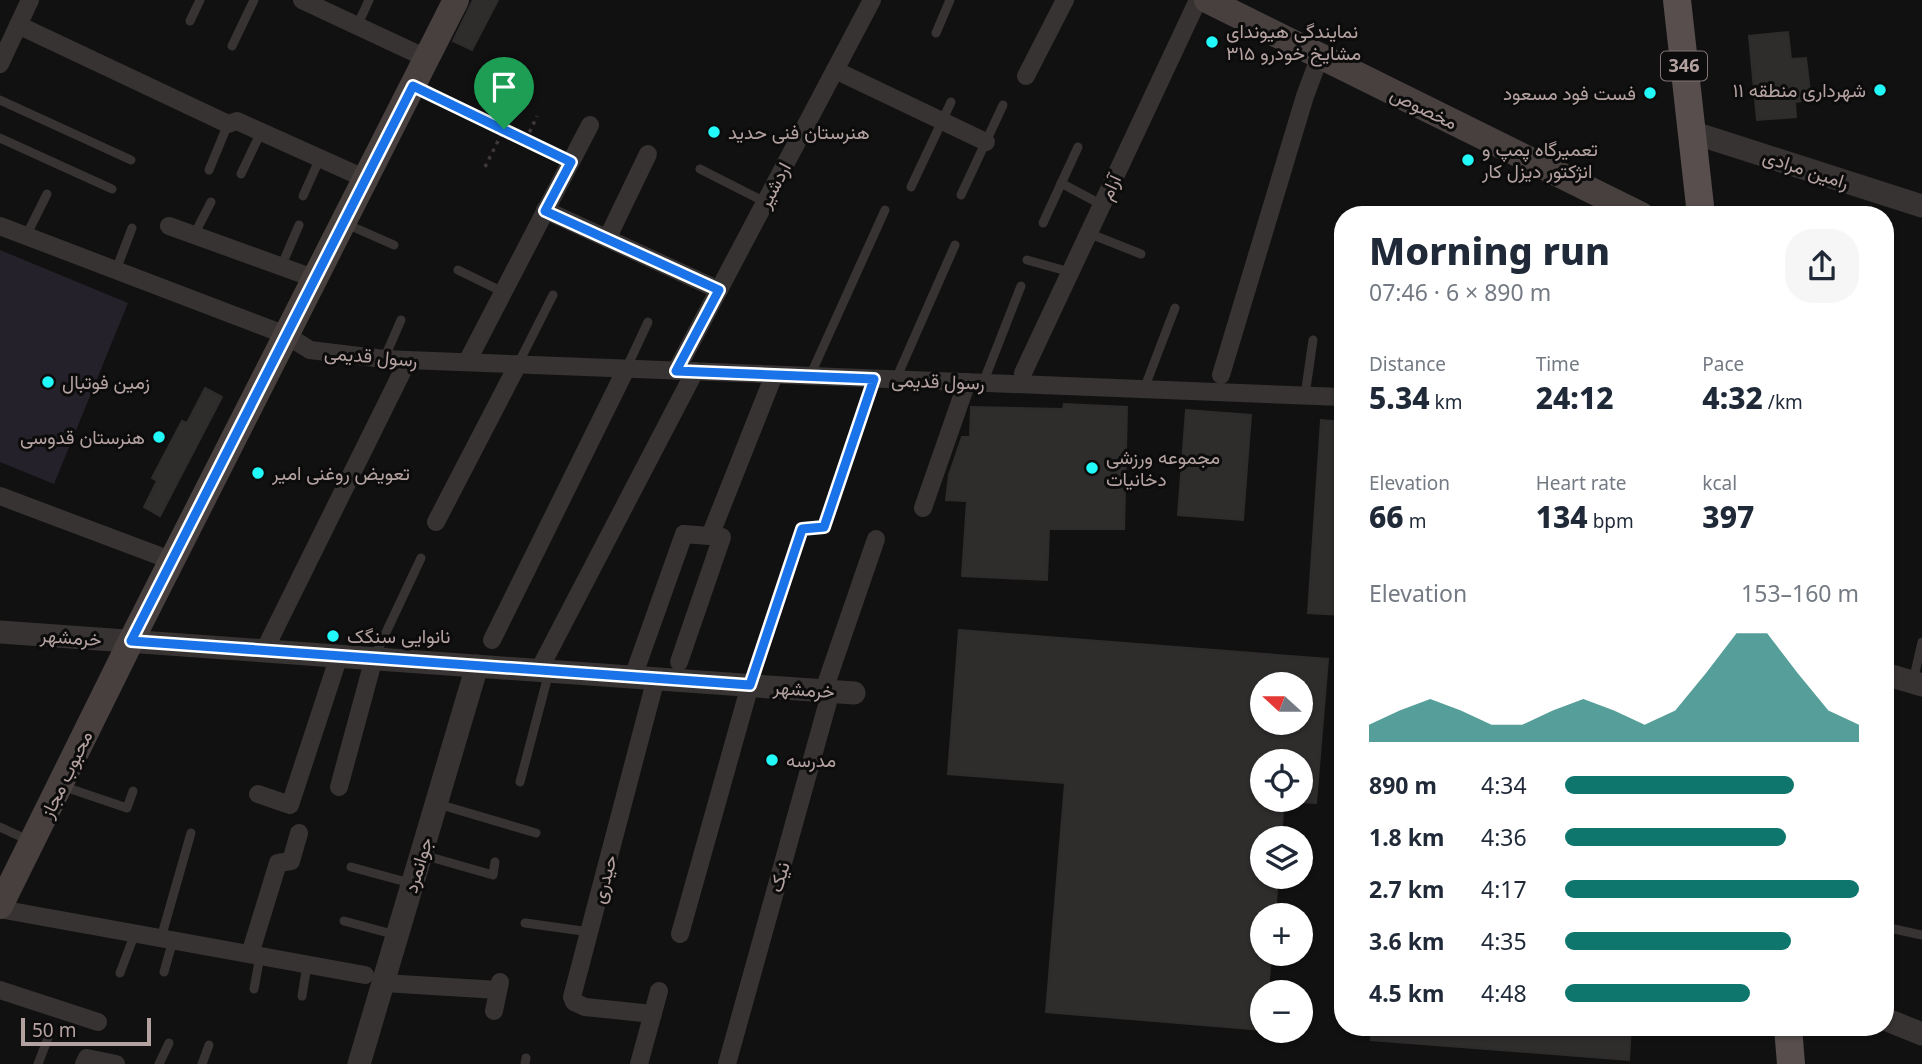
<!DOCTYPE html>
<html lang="en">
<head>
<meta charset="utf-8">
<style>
  :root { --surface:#fff; --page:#f6f6f7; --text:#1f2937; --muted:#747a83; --accent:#0f766e }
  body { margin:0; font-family:"Noto Sans",Vazirmatn,sans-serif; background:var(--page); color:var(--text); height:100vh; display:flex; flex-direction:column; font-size:26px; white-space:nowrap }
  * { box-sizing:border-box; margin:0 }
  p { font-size:23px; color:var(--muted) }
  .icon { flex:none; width:38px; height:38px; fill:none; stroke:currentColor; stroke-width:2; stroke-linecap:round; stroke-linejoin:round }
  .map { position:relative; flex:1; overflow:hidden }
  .panel { position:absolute; left:1334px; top:206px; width:560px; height:830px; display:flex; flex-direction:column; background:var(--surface); border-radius:28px; box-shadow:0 2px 5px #0004 }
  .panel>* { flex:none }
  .needle { width:46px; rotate:291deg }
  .buttons { position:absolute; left:1250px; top:672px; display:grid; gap:14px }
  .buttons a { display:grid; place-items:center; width:63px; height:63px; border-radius:50%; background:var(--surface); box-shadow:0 2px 5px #0004; font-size:35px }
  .scale { position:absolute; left:21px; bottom:18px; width:130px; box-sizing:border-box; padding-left:7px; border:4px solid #b4a2a1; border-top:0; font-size:19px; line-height:24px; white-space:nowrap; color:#b4a2a1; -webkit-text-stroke:5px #0d0c0c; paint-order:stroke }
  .pin { position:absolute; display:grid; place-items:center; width:60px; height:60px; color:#fff; margin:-72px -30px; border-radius:50% 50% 50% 0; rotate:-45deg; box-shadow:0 0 7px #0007 }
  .pin .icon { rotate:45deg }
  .round { display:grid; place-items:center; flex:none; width:74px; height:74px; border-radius:28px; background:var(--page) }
  .head { display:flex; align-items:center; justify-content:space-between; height:119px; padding:0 35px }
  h1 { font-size:38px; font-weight:800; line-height:52px }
  .stats { display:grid; grid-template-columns:repeat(3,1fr); gap:10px; height:119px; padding:7px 35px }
  .stats div { display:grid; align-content:center }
  .stats b { font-size:30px; font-weight:800 }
  .stats small { font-size:19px; font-weight:400 }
  .stats p { font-size:19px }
  .chart { height:196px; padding:14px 35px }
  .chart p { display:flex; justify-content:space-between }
  .chart svg { width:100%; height:126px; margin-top:7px; fill:var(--accent); opacity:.7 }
  ul { padding:0 35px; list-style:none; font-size:23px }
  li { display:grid; grid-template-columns:112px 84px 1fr; align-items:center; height:52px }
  li i { height:18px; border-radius:9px; background:var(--accent) }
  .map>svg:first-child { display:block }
</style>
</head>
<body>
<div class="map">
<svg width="1922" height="1064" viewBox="0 0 1922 1064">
  <rect width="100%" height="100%" fill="#121111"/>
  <polygon fill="#25212a" points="0,250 128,303 54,484 0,462"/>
  <g fill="#2f2c2c" stroke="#2e2c2b" stroke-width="2" fill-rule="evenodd">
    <polygon points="473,0 498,0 472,50 453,41"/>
    <polygon points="1788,32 1791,59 1806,58 1811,100 1795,102 1796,117 1757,120 1749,36"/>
    <polygon points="205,388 222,397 160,516 144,507 157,481 152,478 182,421 187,423"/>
    <polygon points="1064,404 1127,407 1124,529 1049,529 1047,580 962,576 967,501 946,500 949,475 962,437 970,437 971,407 1063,409"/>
    <polygon points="1186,410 1251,415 1243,520 1178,515"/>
    <polygon points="1321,420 1342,422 1342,615 1308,613"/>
    <path d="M959,630L1328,659L1316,803L1300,802V761H1262V800H1284L1281,838H1262V877H1278L1275,915H1262V954H1271L1268,992H1262V1030L1046,1012L1065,783L948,774ZM1262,684H1300V723H1262Z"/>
    <polygon points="1371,1027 1631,1027 1629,1060 1371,1040"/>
  </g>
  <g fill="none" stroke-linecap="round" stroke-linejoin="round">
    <g stroke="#3e3837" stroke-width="3.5" stroke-dasharray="3.5 5" stroke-linecap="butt">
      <polyline points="431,94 556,154"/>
      <polyline points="526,140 537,116"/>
      <polyline points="485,167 504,129"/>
      <polyline points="756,667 802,529 824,527 869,394"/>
    </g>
    <g stroke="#373332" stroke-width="9">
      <polyline points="190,21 200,0"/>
      <polyline points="357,26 369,0"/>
      <polyline points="936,33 950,0"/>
      <polyline points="232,46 254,0"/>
      <polyline points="0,100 131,160"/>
      <polyline points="0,138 112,189"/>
      <polyline points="700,169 765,202"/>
      <polyline points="209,170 228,124"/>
      <polyline points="241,174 261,132"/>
      <polyline points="1061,183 1102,205"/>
      <polyline points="911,187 951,102"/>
      <polyline points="961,195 1003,105"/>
      <polyline points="303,196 320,158"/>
      <polyline points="344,223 394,245"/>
      <polyline points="1043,223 1078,147"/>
      <polyline points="1088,233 1141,254"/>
      <polyline points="194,235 211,202"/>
      <polyline points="26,236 47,194"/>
      <polyline points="1027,260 1070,272"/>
      <polyline points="281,267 299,225"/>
      <polyline points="116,270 132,228"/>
      <polyline points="458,270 503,292"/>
      <polyline points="384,359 401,320"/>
      <polyline points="518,364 553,295"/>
      <polyline points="626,369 648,322"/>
      <polyline points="810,376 885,210"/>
      <polyline points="896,379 955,245"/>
      <polyline points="983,383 1021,286"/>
      <polyline points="1144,389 1175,308"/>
      <polyline points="1305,395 1313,340"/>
      <polyline points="374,658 421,558"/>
      <polyline points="1913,681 1922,642"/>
      <polyline points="520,782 549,672"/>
      <polyline points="62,786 127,808 133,791"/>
      <polyline points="438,804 536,833"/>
      <polyline points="0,827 30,841"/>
      <polyline points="423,855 493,875 495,862"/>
      <polyline points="351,867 410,883"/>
      <polyline points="344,921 396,935"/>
      <polyline points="525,923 590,932"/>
      <polyline points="1885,927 1922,935"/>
      <polyline points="161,938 191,833"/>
      <polyline points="164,972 173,940"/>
      <polyline points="120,973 135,933"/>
      <polyline points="254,989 260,956"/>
      <polyline points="302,996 307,965"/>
      <polyline points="38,1064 48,1038"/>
      <polyline points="159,1064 169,1043"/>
      <polyline points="202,1064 209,1045"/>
      <polyline points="525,1064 526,1058"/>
    </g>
    <g stroke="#373332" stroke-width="18">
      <polyline points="302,0 426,58"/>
      <polyline points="18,25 228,124 237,121 366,179"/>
      <polyline points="0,64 30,0"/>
      <polyline points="835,70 986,142"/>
      <polyline points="1026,76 1065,0"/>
      <polyline points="545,210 719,290"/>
      <polyline points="0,226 286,335 310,350 384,359 408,360 1342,397"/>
      <polyline points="169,226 316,279"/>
      <polyline points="607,239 648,154"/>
      <polyline points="467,362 590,125"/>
      <polyline points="676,371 872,0"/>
      <polyline points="1023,373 1198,0"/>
      <polyline points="1221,375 1305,96 1320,56"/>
      <polyline points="0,496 173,561"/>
      <polyline points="923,508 967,382"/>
      <polyline points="436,522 518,364"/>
      <polyline points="710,536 774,375"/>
      <polyline points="492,640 626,369"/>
      <polyline points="264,651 408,360"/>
      <polyline points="539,670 695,371"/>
      <polyline points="633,677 684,534 722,537 679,662"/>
      <polyline points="824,690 876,539"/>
      <polyline points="339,787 374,658"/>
      <polyline points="258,794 290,805 339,656"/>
      <polyline points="0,909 365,975"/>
      <polyline points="680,934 750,685"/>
      <polyline points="250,954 278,863 291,861 299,833"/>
      <polyline points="384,983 498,990"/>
      <polyline points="0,990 98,1022"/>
      <polyline points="494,1011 500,982"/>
      <polyline points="653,1014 585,1007 574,1002 572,997 656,678"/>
      <polyline points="84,1064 87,1058 116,1064"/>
      <polyline points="639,1064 659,991"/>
      <polyline points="727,1064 831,691"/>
    </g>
    <g stroke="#373332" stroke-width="23">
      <polyline points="1691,132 1922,206"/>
      <polyline points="0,632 854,693"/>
      <polyline points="1885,674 1922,685"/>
      <polyline points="1885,1019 1922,1034"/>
      <polyline points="359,1064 477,666"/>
    </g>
    <g stroke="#47403f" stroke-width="26">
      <polyline points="1207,0 1641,215"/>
      <polyline points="0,906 131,641 456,0"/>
    </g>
    <g stroke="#574e4d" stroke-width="28">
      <polyline points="1677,0 1701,215"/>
      <polyline points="1788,1027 1791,1064"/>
    </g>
  </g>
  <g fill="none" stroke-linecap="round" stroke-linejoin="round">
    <g stroke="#fff" stroke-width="14">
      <polygon id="route" points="413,86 571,162 545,211 719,290 676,371 874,379 824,527 802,529 750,685 131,641"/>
    </g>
    <use href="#route" stroke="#1a73e8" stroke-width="9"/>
  </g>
  <g fill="#21faf9" stroke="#0d0c0c" stroke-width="2.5">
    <circle cx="1212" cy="42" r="7"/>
    <circle cx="1880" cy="90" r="7"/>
    <circle cx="1650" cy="93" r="7"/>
    <circle cx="714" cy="132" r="7"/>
    <circle cx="1468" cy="160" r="7"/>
    <circle cx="48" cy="382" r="7"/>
    <circle cx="159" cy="437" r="7"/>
    <circle cx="1092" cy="468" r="7"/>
    <circle cx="258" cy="473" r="7"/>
    <circle cx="333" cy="636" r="7"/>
    <circle cx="772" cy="760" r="7"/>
  </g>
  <g text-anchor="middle" stroke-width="6" stroke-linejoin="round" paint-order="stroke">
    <rect fill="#0d0c0c" stroke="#827574" stroke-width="2" x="1661" y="51.5" width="46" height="29" rx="5"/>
    <g font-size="18" font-weight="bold" fill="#b4a2a1">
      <text x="1684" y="72">346</text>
    </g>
    <g font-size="19" fill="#b4a2a1" stroke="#0d0c0c" text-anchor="start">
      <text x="1226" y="38">نمایندگی هیوندای<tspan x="1226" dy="22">۳۱۵ مشایخ خودرو</tspan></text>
      <text x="1866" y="97" text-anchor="end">شهرداری منطقه ۱۱</text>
      <text x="1636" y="100" text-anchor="end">فست فود مسعود</text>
      <text x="728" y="139">هنرستان فنی حدید</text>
      <text x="1482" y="156">تعمیرگاه پمپ و<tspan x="1482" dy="22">انژکتور دیزل کار</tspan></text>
      <text x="62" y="389">زمین فوتبال</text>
      <text x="145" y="444" text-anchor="end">هنرستان قدوسی</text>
      <text x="1106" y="464">مجموعه ورزشی<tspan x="1106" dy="22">دخانیات</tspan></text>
      <text x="272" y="480">تعویض روغنی امیر</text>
      <text x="347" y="643">نانوایی سنگک</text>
      <text x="786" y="767">مدرسه</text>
    </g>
    <g font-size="19" fill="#b4a2a1" stroke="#0d0c0c">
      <text transform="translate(1424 108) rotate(26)" y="7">مخصوص</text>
      <text transform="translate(1806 169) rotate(18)" y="7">رامین مرادی</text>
      <text transform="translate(774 185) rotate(-62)" y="7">اردشیر</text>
      <text transform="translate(1110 187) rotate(-65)" y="7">آرام</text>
      <text transform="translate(371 356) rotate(5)" y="7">رسول قدیمی</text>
      <text transform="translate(938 381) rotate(2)" y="7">رسول قدیمی</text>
      <text transform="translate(71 637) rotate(4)" y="7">خرمشهر</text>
      <text transform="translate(804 689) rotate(4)" y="7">خرمشهر</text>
      <text transform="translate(66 774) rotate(-64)" y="7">محبوب مجاز</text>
      <text transform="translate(418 865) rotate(-73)" y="7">جوانمرد</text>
      <text transform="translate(779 877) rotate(-74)" y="7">نیک</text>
      <text transform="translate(604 879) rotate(-75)" y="7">حیدری</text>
    </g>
  </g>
</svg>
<div class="buttons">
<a><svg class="needle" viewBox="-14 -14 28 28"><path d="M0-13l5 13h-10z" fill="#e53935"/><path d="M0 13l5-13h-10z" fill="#747a83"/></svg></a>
<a><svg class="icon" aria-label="locate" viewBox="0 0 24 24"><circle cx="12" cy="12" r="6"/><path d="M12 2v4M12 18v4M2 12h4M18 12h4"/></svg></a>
<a><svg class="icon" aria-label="layers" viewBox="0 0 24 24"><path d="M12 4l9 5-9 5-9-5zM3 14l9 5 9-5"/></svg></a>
<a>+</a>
<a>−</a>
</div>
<div class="scale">50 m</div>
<div class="pin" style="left:504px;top:129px;background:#1e9e55"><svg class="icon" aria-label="arrive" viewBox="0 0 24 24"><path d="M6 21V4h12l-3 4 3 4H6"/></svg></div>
<section class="panel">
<div class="head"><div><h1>Morning run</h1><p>07:46 · 6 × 890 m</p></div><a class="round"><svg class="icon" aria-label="share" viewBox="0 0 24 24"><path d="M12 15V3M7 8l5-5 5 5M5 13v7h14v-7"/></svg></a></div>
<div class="stats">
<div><p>Distance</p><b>5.34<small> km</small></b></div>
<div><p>Time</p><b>24:12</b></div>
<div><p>Pace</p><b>4:32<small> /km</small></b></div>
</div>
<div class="stats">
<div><p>Elevation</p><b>66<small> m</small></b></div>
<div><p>Heart rate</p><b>134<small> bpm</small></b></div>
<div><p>kcal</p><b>397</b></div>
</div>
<div class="chart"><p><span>Elevation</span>153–160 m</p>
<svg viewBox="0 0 160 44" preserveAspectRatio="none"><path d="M0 44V38L10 33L20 29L30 33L40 38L50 38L60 33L70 29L80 33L90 38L100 33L110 20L120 6L130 6L140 20L150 33L160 38V44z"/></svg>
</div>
<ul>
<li><b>890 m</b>4:34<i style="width:78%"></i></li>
<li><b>1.8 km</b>4:36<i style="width:75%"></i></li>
<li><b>2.7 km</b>4:17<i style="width:100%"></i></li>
<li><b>3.6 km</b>4:35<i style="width:77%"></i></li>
<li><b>4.5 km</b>4:48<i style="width:63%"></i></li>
</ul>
</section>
</div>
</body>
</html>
